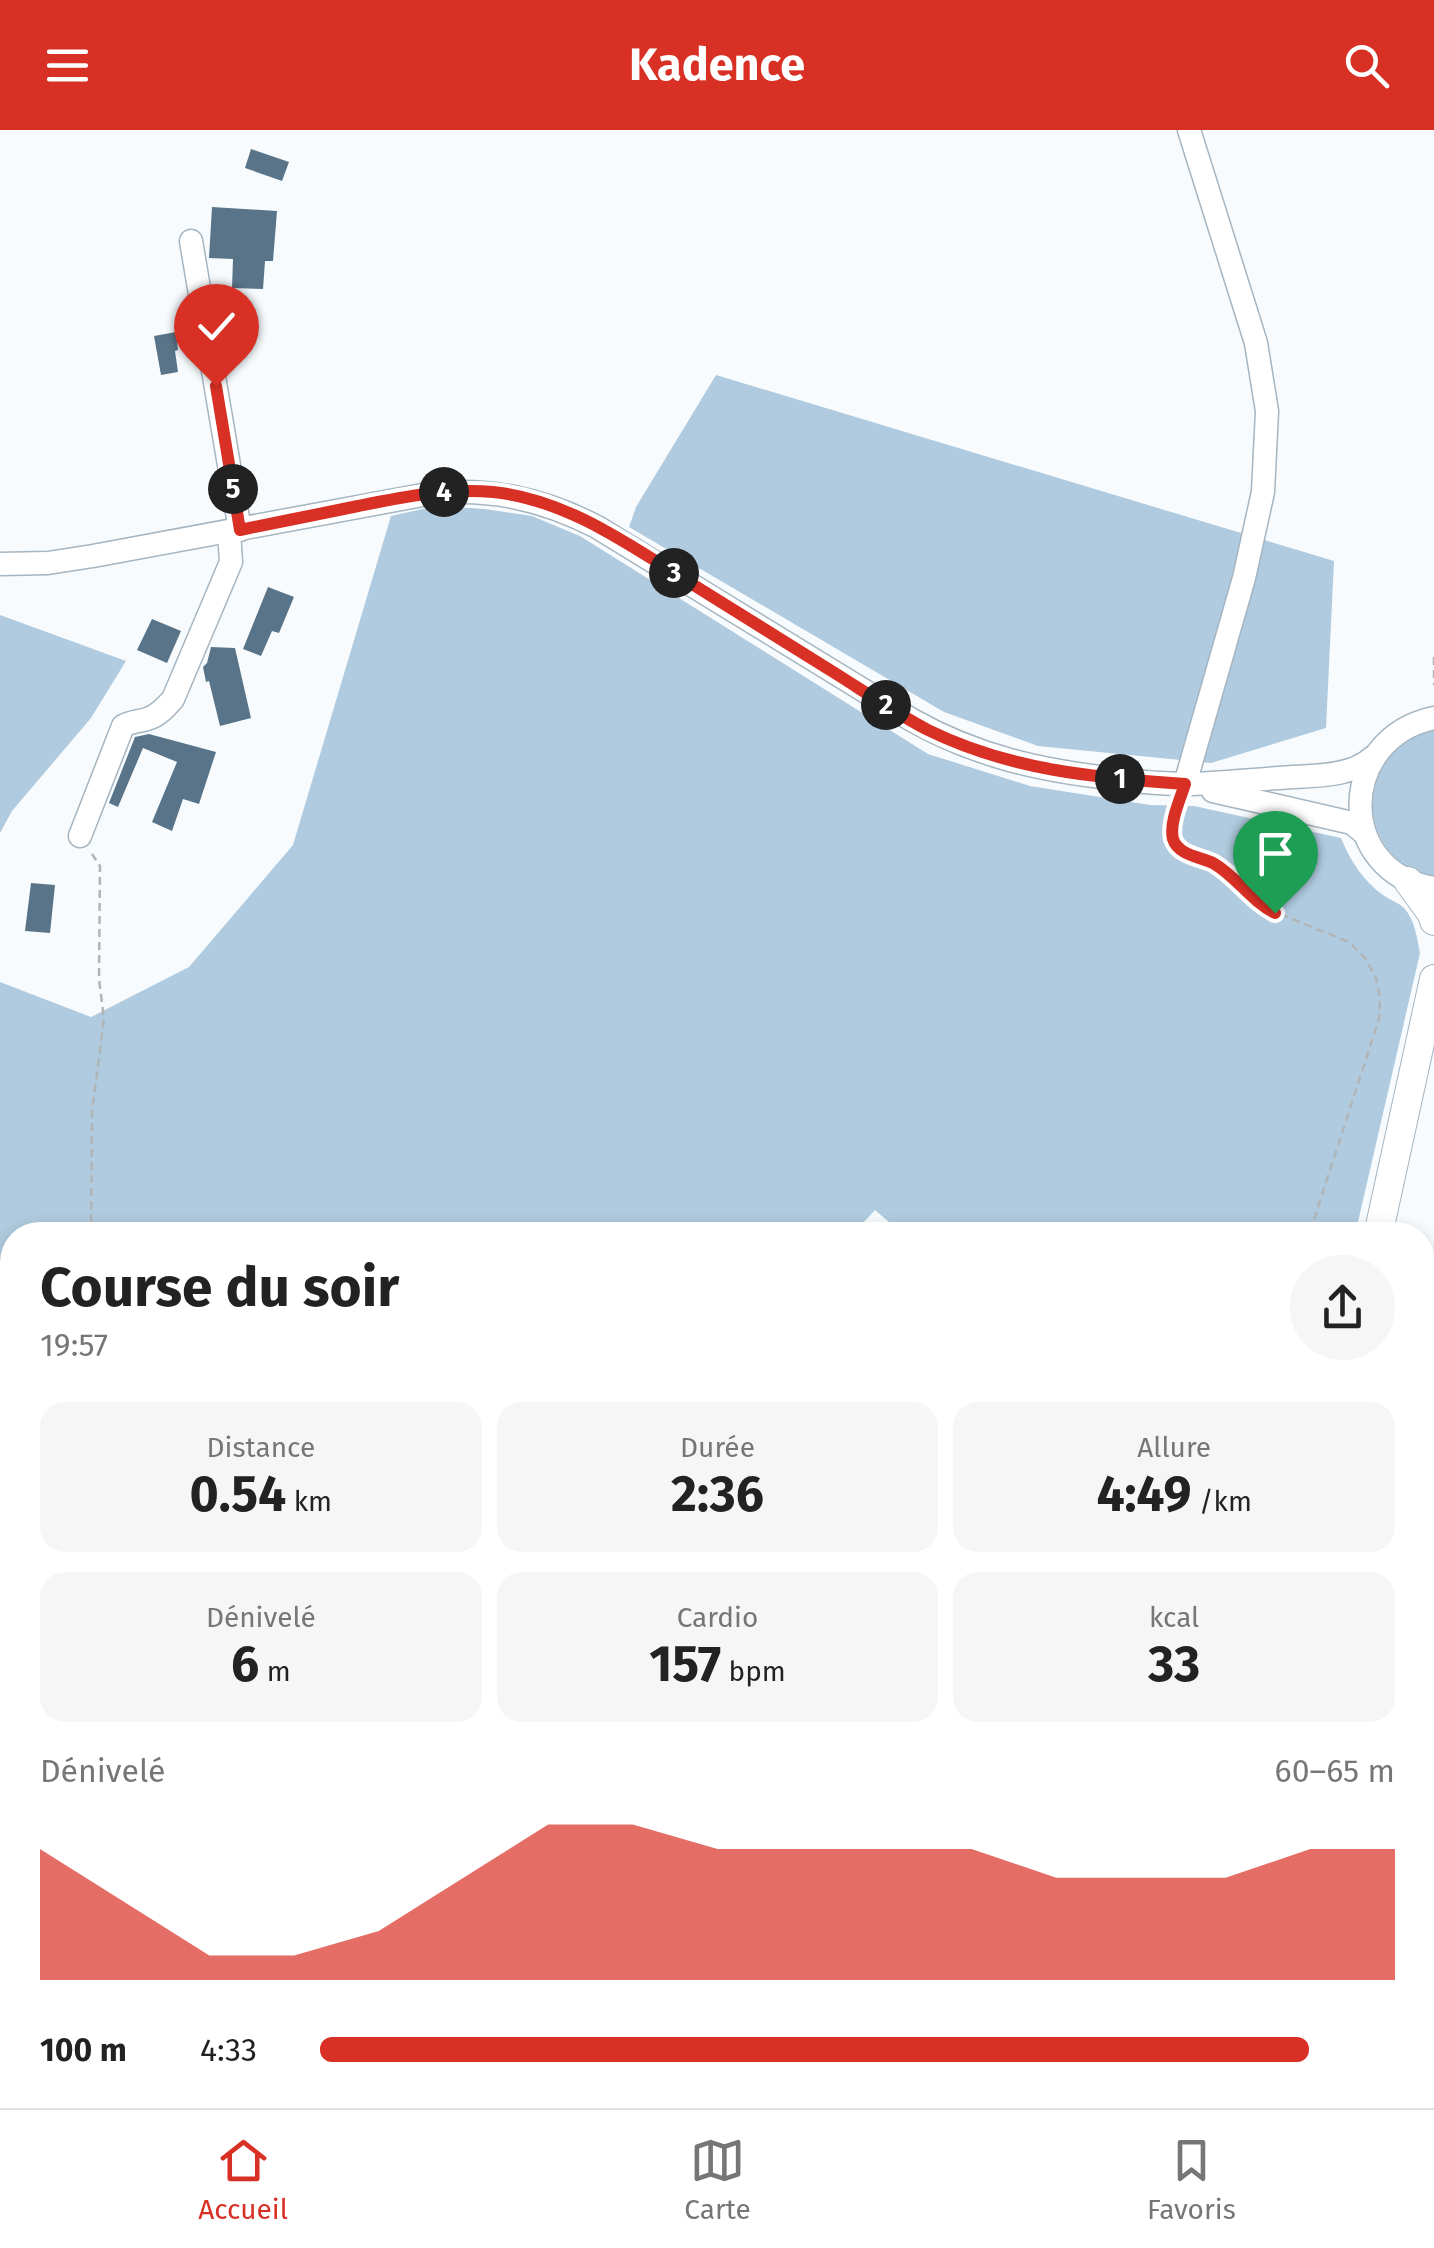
<!DOCTYPE html>
<html lang="fr">
<head>
<meta charset="utf-8">
<style>
  :root { --surface:#fff; --page:#f6f6f6; --text:#222; --muted:#767676; --line:#e0e0e0; --accent:#d93025 }
  body { margin:0; font-family:"Fira Sans",sans-serif; background:var(--page); color:var(--text); height:100vh; display:flex; flex-direction:column; font-size:38px; white-space:nowrap }
  * { box-sizing:border-box; margin:0 }
  p { font-size:32px; color:var(--muted) }
  .icon { flex:none; width:55px; height:55px; fill:none; stroke:currentColor; stroke-width:2; stroke-linecap:round; stroke-linejoin:round }
  .map { position:relative; flex:1; overflow:hidden }
  .panel { position:absolute; left:0px; top:1092px; width:1435px; height:888px; display:flex; flex-direction:column; background:var(--surface); border-radius:40px 40px 0 0; box-shadow:0 5px 15px #0003 }
  .panel>* { flex:none }
  .pin { position:absolute; display:grid; place-items:center; width:85px; height:85px; color:#fff; margin:-102px -42px; border-radius:50% 50% 50% 0; rotate:-45deg; box-shadow:0 0 10px #0007 }
  .pin .icon { rotate:45deg }
  .km { position:absolute; width:50px; height:50px; margin:-25px; border-radius:50%; background:#222; color:#fff; font-size:28px; line-height:50px; text-align:center }
  .round { display:grid; place-items:center; flex:none; width:105px; height:105px; border-radius:52px; background:var(--page) }
  .summary { display:flex; align-items:center; justify-content:space-between; height:170px; padding:0 40px }
  h1 { font-size:55px; font-weight:700; line-height:75px }
  .stats { display:grid; grid-template-columns:repeat(3,1fr); gap:15px; height:170px; padding:10px 40px }
  .stats div { display:grid; align-content:center; border-radius:25px; background:var(--page); text-align:center }
  .stats b { font-size:50px; font-weight:700 }
  .stats small { font-size:28px; font-weight:400 }
  .stats p { font-size:28px }
  .chart { height:280px; padding:20px 40px }
  .chart p { display:flex; justify-content:space-between }
  .chart svg { width:100%; height:180px; margin-top:10px; fill:var(--accent); opacity:.7 }
  ul { padding:0 40px; list-style:none; font-size:32px }
  li { display:grid; grid-template-columns:160px 120px 1fr; align-items:center; height:75px }
  li i { height:25px; border-radius:12px; background:var(--accent) }
  header { display:flex; justify-content:space-between; align-items:center; height:130px; padding:0 40px; background:var(--accent); color:#fff; font-size:45px; font-weight:700 }
  .tabs { display:flex; justify-content:space-around; align-items:center; height:140px; border-top:2px solid var(--line); background:var(--surface); font-size:28px; color:var(--muted) }
  .tabs a { display:grid; justify-items:center; gap:5px }
  .tabs .on { color:var(--accent) }
  .map>svg:first-child { display:block }
</style>
</head>
<body>
<header><svg class="icon" aria-label="menu" viewBox="0 0 24 24"><path d="M4 6h16M4 12h16M4 18h16"/></svg>Kadence<svg class="icon" aria-label="search" viewBox="0 0 24 24"><circle cx="10" cy="10" r="6"/><path d="M15 15l6 6"/></svg></header>
<div class="map">
<svg width="1434" height="1978" viewBox="0 0 1434 1978">
  <rect width="100%" height="100%" fill="#f7fbfd"/>
  <g fill="#b0cbdf">
    <polygon points="716,245 1334,431 1326,598 1211,633 1038,616 944,582 629,397 636,377"/>
    <path d="M436,376L485,379L532,386L580,406L928,624L1030,656L1150,675L1194,676L1341,708C1350,730 1363,751 1383,765C1390,770 1399,773 1404,778C1415,790 1417,808 1420,823L1355,1105H904L875,1080L852,1105H12V1181L0,1178V852L91,887L189,837L293,715L391,386Z"/>
    <polygon points="0,485 126,531 91,588 12,681 0,703"/>
    <path d="M1434,599V747C1423,744 1413,741 1404,735C1365,708 1361,647 1398,616C1407,607 1422,602 1434,599Z"/>
    <polygon points="708,1968 933,1968 926,1978 699,1978"/>
  </g>
  <g fill="#597488">
    <polygon points="251,19 289,32 282,51 245,38"/>
    <polygon points="212,77 277,81 273,131 265,131 263,159 232,158 233,129 209,128"/>
    <polygon points="176,202 178,220 175,221 178,242 161,245 154,206"/>
    <polygon points="268,457 294,467 279,503 272,501 261,526 243,519"/>
    <polygon points="152,489 181,501 167,533 137,520"/>
    <polygon points="211,517 235,518 251,588 220,596 209,551 206,552 203,537 207,533"/>
    <polygon points="149,604 216,622 199,674 183,669 172,701 152,692 177,632 143,618 118,677 109,673 135,607"/>
    <polygon points="31,753 55,755 50,803 25,801"/>
  </g>
  <g fill="none" stroke-linecap="round" stroke-linejoin="round">
    <g stroke="#a5b5c1" stroke-width="25">
      <g id="minor">
        <polyline points="191,111 240,400"/>
        <path d="M0,434L48,433L93,426L428,364C489,357 543,369 597,397L912,590C978,627 1042,641 1117,649C1140,652 1163,654 1186,654C1216,654 1247,650 1278,648C1309,645 1349,649 1373,627"/>
        <path d="M1434,588C1336,609 1336,743 1434,758"/>
        <polyline points="1185,654 1244,448 1263,362 1267,281 1256,213 1189,0"/>
        <polyline points="1213,661 1352,693 1365,704"/>
        <path d="M80,706L123,596C132,591 138,592 147,589C158,586 166,577 173,569L231,432L229,402"/>
        <polyline points="0,1460 12,1452"/>
        <polyline points="0,1924 12,1932"/>
        <polyline points="63,1968 78,1978"/>
      </g>
    </g>
    <g stroke="#a5b5c1" stroke-width="30">
      <g id="major">
        <polyline points="1408,751 1432,784 1434,791"/>
        <polyline points="1378,1105 1434,849"/>
        <polyline points="1422,1258 1434,1240"/>
        <polyline points="1422,1289 1434,1273"/>
        <polyline points="953,1978 960,1968"/>
      </g>
    </g>
    <g stroke="#b0b5b8" stroke-width="2.5" stroke-dasharray="8 5" stroke-linecap="butt">
      <polyline points="1434,527 1434,555"/>
      <path d="M1179,673C1175,688 1169,705 1179,718L1217,736L1265,778L1349,812L1365,828L1376,848L1380,868L1379,889L1309,1105"/>
      <polyline points="91,1105 92,982 104,889 99,849 100,736 92,724"/>
      <polyline points="683,1978 691,1968"/>
    </g>
    <use href="#minor" stroke="#fff" stroke-width="22"/>
    <use href="#major" stroke="#fff" stroke-width="28"/>
  </g>
  <g fill="none" stroke-linecap="round" stroke-linejoin="round">
    <g stroke="#fff" stroke-width="20">
      <path id="route" d="M216,256L240,400C279,392 319,384 358,376C403,367 447,358 493,362C564,369 625,412 684,449C735,481 786,513 838,545C868,564 897,584 928,600C1009,640 1096,648 1185,654C1180,670 1169,693 1173,709C1178,725 1200,727 1213,733C1236,746 1251,771 1275,783"/>
    </g>
    <use href="#route" stroke="#d93025" stroke-width="12"/>
  </g>
</svg>
<div class="pin" style="left:1275px;top:783px;background:#1e9e55"><svg class="icon" aria-label="arrive" viewBox="0 0 24 24"><path d="M6 21V4h12l-3 4 3 4H6"/></svg></div>
<div class="pin" style="left:216px;top:256px;background:#d93025"><svg class="icon" aria-label="check" viewBox="0 0 24 24"><path d="M5 12l5 5 9-10"/></svg></div>
<b class="km" style="left:1120px;top:649px">1</b>
<b class="km" style="left:886px;top:575px">2</b>
<b class="km" style="left:674px;top:443px">3</b>
<b class="km" style="left:444px;top:362px">4</b>
<b class="km" style="left:233px;top:359px">5</b>
<section class="panel">
<div class="summary"><div><h1>Course du soir</h1><p>19:57</p></div><a class="round"><svg class="icon" aria-label="share" viewBox="0 0 24 24"><path d="M12 15V3M7 8l5-5 5 5M5 13v7h14v-7"/></svg></a></div>
<div class="stats">
<div><p>Distance</p><b>0.54<small> km</small></b></div>
<div><p>Durée</p><b>2:36</b></div>
<div><p>Allure</p><b>4:49<small> /km</small></b></div>
</div>
<div class="stats">
<div><p>Dénivelé</p><b>6<small> m</small></b></div>
<div><p>Cardio</p><b>157<small> bpm</small></b></div>
<div><p>kcal</p><b>33</b></div>
</div>
<div class="chart"><p><span>Dénivelé</span>60–65 m</p>
<svg viewBox="0 0 160 44" preserveAspectRatio="none"><path d="M0 44V12L10 25L20 38L30 38L40 32L50 19L60 6L70 6L80 12L90 12L100 12L110 12L120 19L130 19L140 19L150 12L160 12V44z"/></svg>
</div>
<ul>
<li><b>100 m</b>4:33<i style="width:92%"></i></li>
</ul>
</section>
</div>
<nav class="tabs">
<a class="on"><svg class="icon" aria-label="home" viewBox="0 0 24 24"><path d="M3 11l9-7 9 7M6 9v11h12V9"/></svg>Accueil</a>
<a><svg class="icon" aria-label="map" viewBox="0 0 24 24"><path d="M3 6l6-2 6 2 6-2v14l-6 2-6-2-6 2zM9 4v14M15 6v14"/></svg>Carte</a>
<a><svg class="icon" aria-label="saved" viewBox="0 0 24 24"><path d="M7 4h10v16l-5-4-5 4z"/></svg>Favoris</a>
</nav>
</body>
</html>
